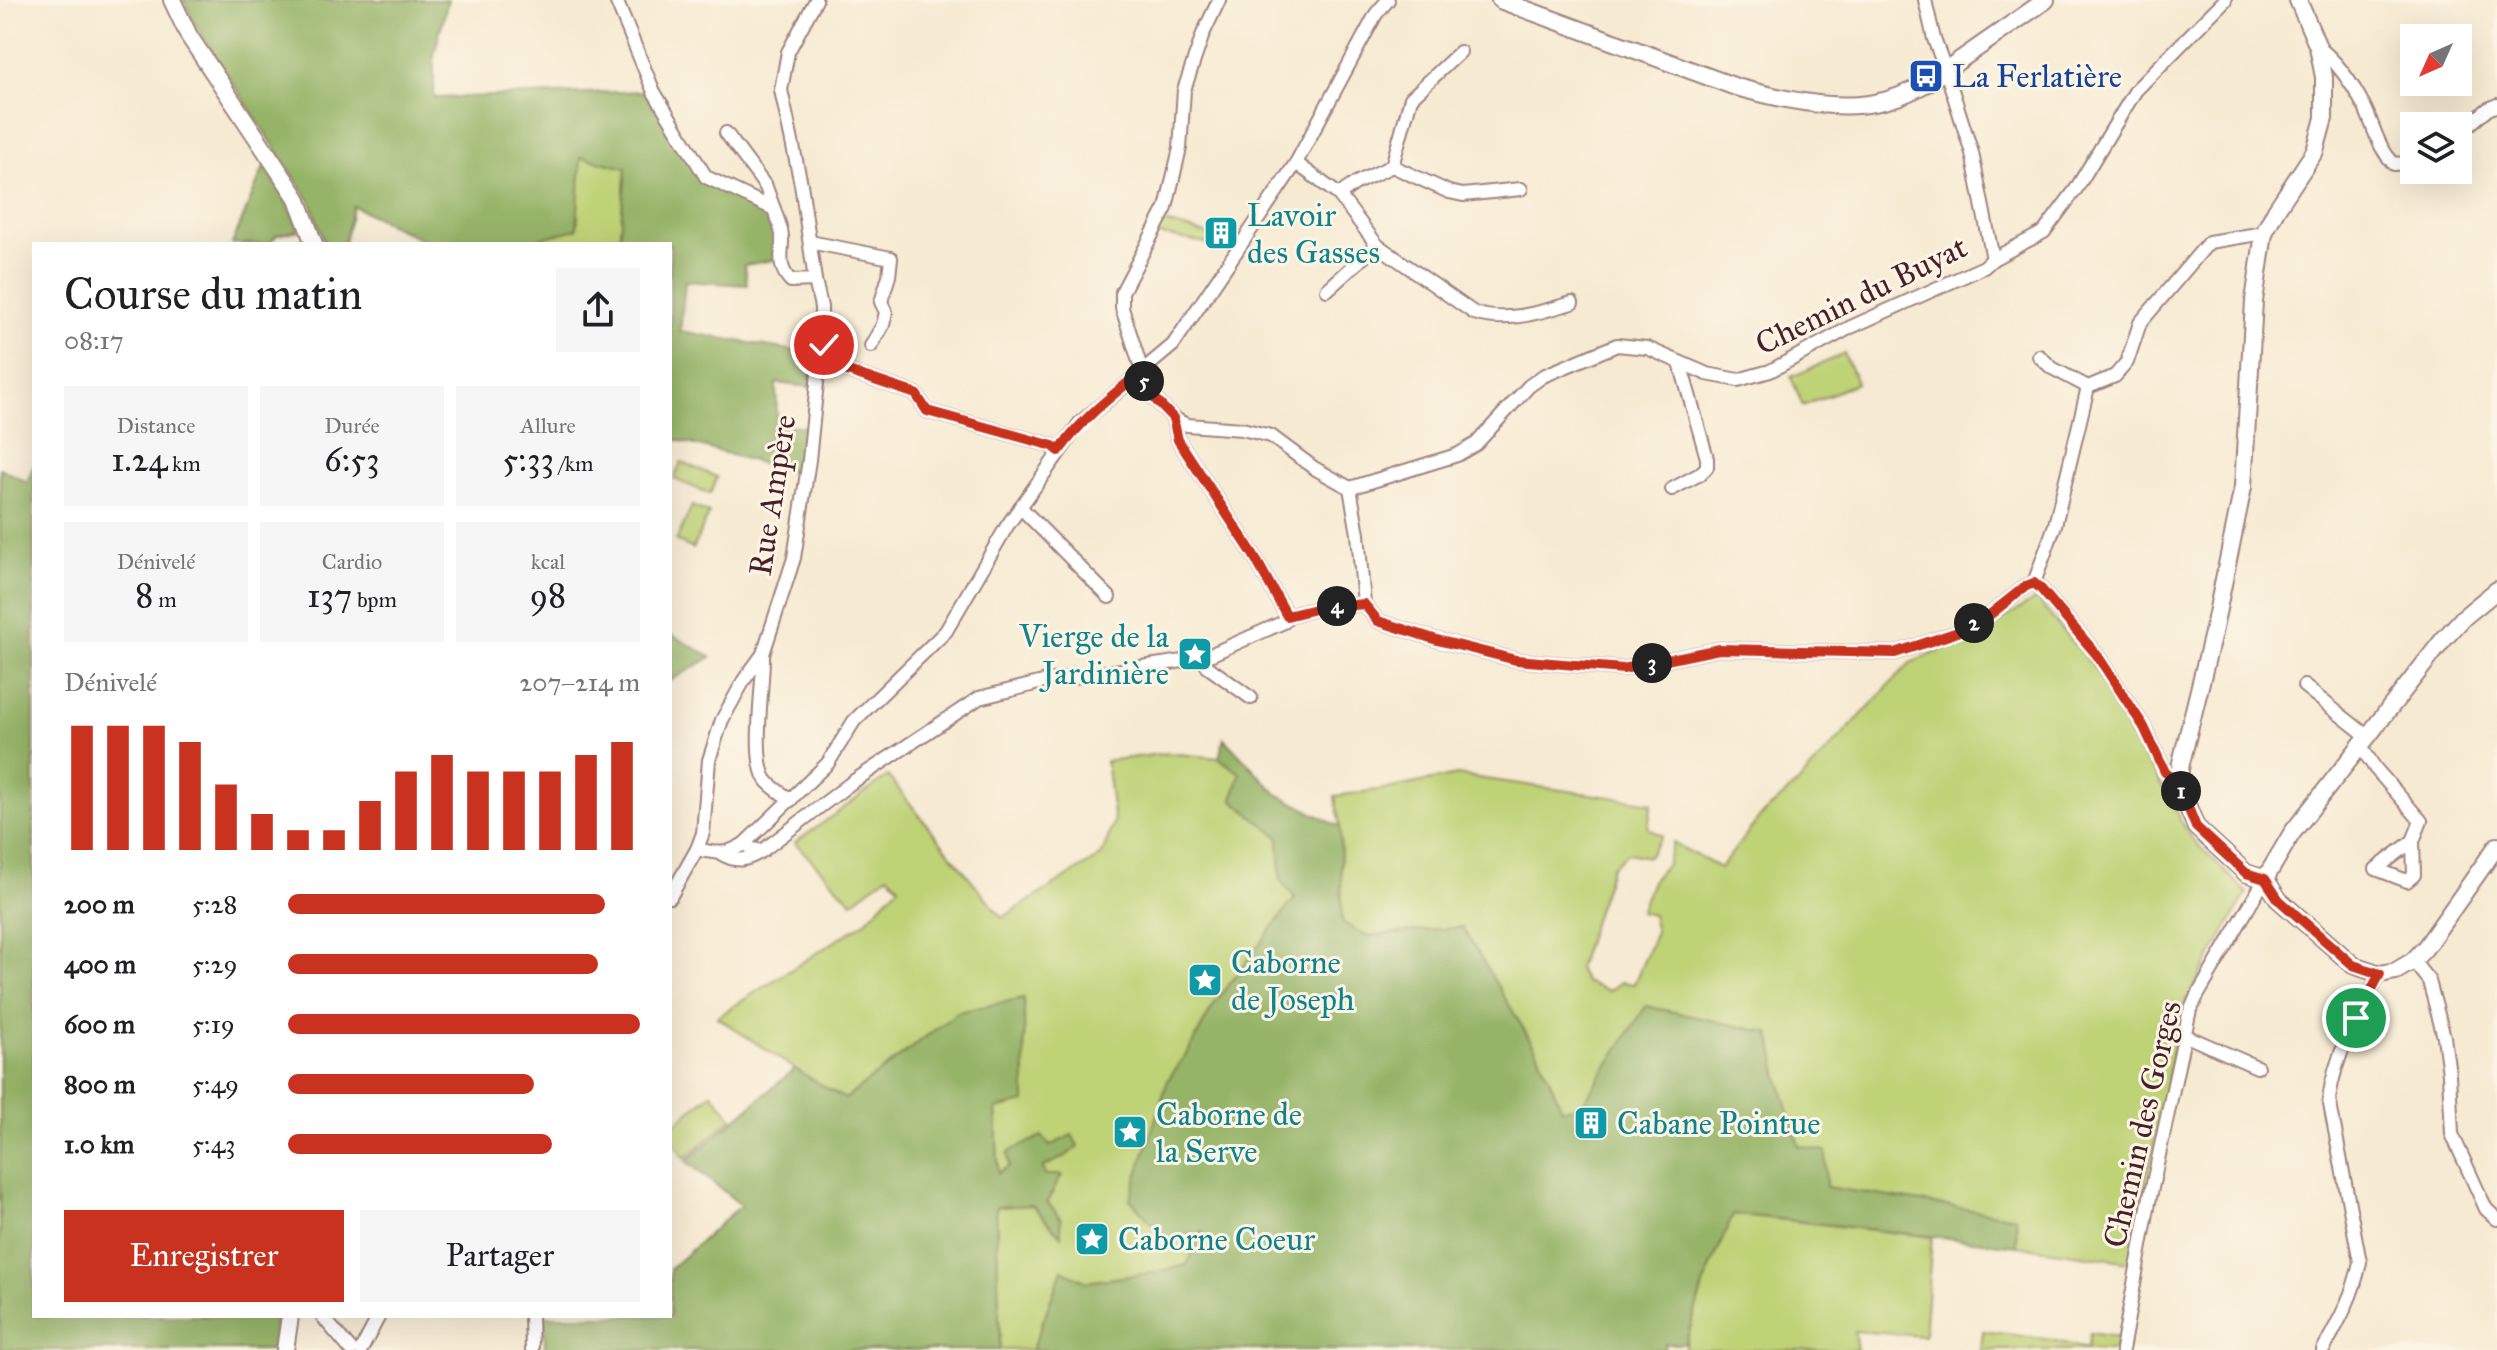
<!DOCTYPE html>
<html lang="fr">
<head>
<meta charset="utf-8">
<style>
  :root { --surface:#fff; --page:#f6f6f6; --text:#202124; --muted:#757577; --accent:#c8321e }
  body { margin:0; font-family:"IM FELL Great Primer",serif; background:var(--page); color:var(--text); height:100vh; display:flex; flex-direction:column; font-size:30px; white-space:nowrap }
  * { box-sizing:border-box; margin:0 }
  p { font-size:26px; color:var(--muted) }
  .icon { flex:none; width:44px; height:44px; fill:none; stroke:currentColor; stroke-width:2; stroke-linecap:round; stroke-linejoin:round }
  .map { position:relative; flex:1; overflow:hidden }
  .panel { position:absolute; left:32px; top:242px; width:640px; height:1076px; display:flex; flex-direction:column; background:var(--surface); border-radius:0px; box-shadow:0 8px 32px #0002 }
  .panel>* { flex:none }
  .needle { width:52px; rotate:225deg }
  .controls { position:absolute; left:2400px; top:24px; display:grid; gap:16px }
  .controls a { display:grid; place-items:center; width:72px; height:72px; border-radius:0px; background:var(--surface); box-shadow:0 8px 32px #0002; font-size:40px }
  .pin { position:absolute; display:grid; place-items:center; width:68px; height:68px; color:#fff; margin:-34px; border:4px solid #fff; border-radius:50%; box-shadow:0 2px 8px #0007 }
  .km { position:absolute; width:40px; height:40px; margin:-20px; border-radius:50%; background:#222; color:#fff; font-size:22px; line-height:40px; text-align:center }
  .round { display:grid; place-items:center; flex:none; width:84px; height:84px; border-radius:0px; background:var(--page) }
  .summary { display:flex; align-items:center; justify-content:space-between; height:136px; padding:0 32px }
  h1 { font-size:44px; font-weight:600; line-height:60px }
  .metrics { display:grid; grid-template-columns:repeat(3,1fr); gap:12px; height:136px; padding:8px 32px }
  .metrics div { display:grid; align-content:center; border-radius:0px; background:var(--page); text-align:center }
  .metrics b { font-size:34px; font-weight:600 }
  .metrics small { font-size:22px; font-weight:400 }
  .metrics p { font-size:22px }
  .chart { height:224px; padding:16px 32px }
  .chart p { display:flex; justify-content:space-between }
  .chart svg { width:100%; height:144px; margin-top:8px; stroke:var(--accent); stroke-width:6 }
  .cta { display:flex; gap:16px; margin-top:auto; padding:16px 32px }
  .cta a { flex:1; height:92px; border-radius:0px; background:var(--accent); color:#fff; font-size:32px; font-weight:600; line-height:92px; text-align:center }
  .cta a+a { background:var(--page); color:var(--text) }
  ul { padding:0 32px; list-style:none; font-size:26px }
  li { display:grid; grid-template-columns:128px 96px 1fr; align-items:center; height:60px }
  li i { height:20px; border-radius:10px; background:var(--accent) }
  .map>svg:first-child { display:block }
</style>
</head>
<body>
<div class="map">
<svg width="2497" height="1350" viewBox="0 0 2497 1350">
  <rect width="100%" height="100%" fill="#fcf5e5"/>
  <filter id="ink" filterUnits="userSpaceOnUse"><feTurbulence type="fractalNoise" baseFrequency=".0125" numOctaves="2"/><feDisplacementMap in="SourceGraphic" scale="16" xChannelSelector="R" yChannelSelector="G"/><feConvolveMatrix kernelMatrix="1 2 1 2 8 2 1 2 1" color-interpolation-filters="sRGB"/></filter>
  <filter id="wash" filterUnits="userSpaceOnUse"><feTurbulence type="fractalNoise" baseFrequency=".006" numOctaves="4" result="noise"/><feDisplacementMap in="SourceGraphic" scale="32" xChannelSelector="R" yChannelSelector="G"/><feGaussianBlur stdDeviation="1.8" result="paint"/><feColorMatrix in="noise" values="0 0 0 0 0 0 0 0 0 0 0 0 0 0 0 0 0 1.4 0 .05"/><feComposite in="paint" operator="in"/></filter>
  <g filter="url(#wash)">
    <rect width="100%" height="100%" fill="#f6ead2"/>
    <g fill="#bed276" stroke="#847850" stroke-width="2">
      <polygon points="580,157 626,168 619,244 518,244 577,228"/>
      <polygon points="1161,222 1212,235 1211,244 1155,234"/>
      <polygon points="1844,354 1857,383 1803,406 1791,377"/>
      <polygon points="681,462 717,477 710,494 674,479"/>
      <polygon points="692,506 709,513 693,549 676,541"/>
      <polygon points="2036,599 2095,668 2190,837 2247,893 2182,1007 2130,1262 2017,1246 2016,1217 1826,1187 1825,1151 1799,1146 1779,1079 1770,1033 1647,1006 1581,1107 1562,1109 1538,1053 1462,927 1366,936 1342,922 1340,827 1335,796 1392,788 1457,775 1652,803 1648,828 1662,836 1648,857 1628,853 1612,866 1578,968 1585,982 1609,991 1621,982 1634,984 1656,932 1652,915 1640,912 1652,881 1667,864 1673,843 1720,868 1760,817 1796,785 1910,663 1978,635"/>
      <polygon points="1168,753 1219,758 1241,773 1233,800 1280,837 1281,880 1295,898 1215,1003 1189,1050 1168,1080 1203,1230 1187,1265 1157,1272 1087,1282 1062,1271 1032,1350 1000,1350 996,1207 1032,1205 1061,1235 1061,1219 1047,1202 1061,1175 1045,1175 1043,1167 1066,1156 1009,1166 998,1174 996,1108 958,1012 845,1099 795,1069 717,1017 865,922 899,886 888,875 852,902 795,843 888,776 1002,918 1102,855 1114,821 1106,761"/>
      <polygon points="712,1093 733,1118 685,1158 670,1139 670,1128"/>
      <polygon points="1732,1214 1932,1237 1924,1336 1854,1331 1857,1350 1684,1350 1703,1286"/>
      <polygon points="1983,1331 2052,1340 2087,1349 2090,1333 2117,1337 2115,1350 1981,1350"/>
    </g>
    <g fill="#96b467" stroke="#706a49" stroke-width="2">
      <polygon points="183,0 448,0 434,55 434,98 648,91 699,179 769,212 777,238 774,260 745,265 747,285 685,281 680,331 812,354 810,387 776,383 777,424 806,427 800,474 670,438 670,244 619,244 626,168 581,157 577,229 518,244 430,244 353,206 344,244 325,244 311,203 198,30"/>
      <polygon points="264,167 283,193 299,230 277,235 269,244 232,244"/>
      <polygon points="34,465 34,1316 276,1316 271,1350 0,1350 0,468 27,482"/>
      <polygon points="670,634 711,657 670,681"/>
      <polygon points="1224,738 1277,794 1340,827 1342,922 1366,936 1462,927 1538,1053 1562,1109 1581,1106 1646,1006 1770,1033 1779,1079 1799,1146 1826,1151 1826,1187 2016,1217 2017,1246 1733,1214 1703,1286 1685,1344 1665,1344 1664,1350 1032,1350 1062,1270 1087,1282 1157,1272 1187,1265 1203,1231 1166,1239 1130,1199 1168,1080 1189,1050 1215,1003 1295,898 1281,881 1279,837 1233,800 1240,773 1219,758"/>
      <polygon points="1024,998 1025,1102 996,1109 998,1173 1009,1166 1008,1152 1042,1136 1050,1146 1072,1135 1078,1146 1066,1156 1043,1167 1045,1175 1062,1175 1047,1202 1061,1219 1061,1236 1032,1205 996,1207 1000,1350 545,1350 544,1316 670,1316 670,1269 741,1205 686,1161 795,1069 845,1099 958,1012"/>
    </g>
  </g>
  <g filter="url(#ink)">
    <g fill="none" stroke-linecap="round" stroke-linejoin="round">
      <g stroke="#a0847e" stroke-width="16">
        <g id="minor">
          <path d="M616,0L654,92L706,177L774,209C777,218 781,227 782,236C783,254 776,266 791,281L815,280"/>
          <polyline points="1219,0 1203,34 1184,90 1180,148 1166,208 1122,292 1122,308 1149,393 1173,418 1187,425 1242,429 1271,436 1314,468 1350,488 1358,534 1364,604"/>
          <polyline points="1925,0 1934,39 1946,71 1972,153 1993,259"/>
          <path d="M2318,47C2338,62 2353,85 2365,108C2375,129 2377,146 2394,164L2406,163L2414,160"/>
          <polyline points="726,133 766,187 774,209"/>
          <polyline points="2458,134 2488,109 2497,105"/>
          <path d="M1296,163L1339,195L1377,245L1474,313C1507,324 1540,312 1572,303"/>
          <polyline points="1392,166 1411,98 1460,52"/>
          <polyline points="1339,195 1356,183 1392,166 1449,192 1463,195 1521,189"/>
          <polyline points="810,242 891,258 889,276 881,302 886,312 883,325 871,346"/>
          <polyline points="1327,290 1377,245"/>
          <polyline points="822,345 830,365 916,394 927,411 1053,446 1059,451"/>
          <polyline points="2039,356 2052,368 2088,387"/>
          <polyline points="1173,418 1178,440 1253,554 1287,616"/>
          <polyline points="1350,488 1457,455 1476,444 1529,386 1543,376 1617,345 1647,348 1707,374 1738,380 1770,371 1851,327 1984,267 1993,259 2044,232 2076,189 2136,90 2225,0"/>
          <polyline points="1672,489 1700,474 1707,467 1707,458 1680,363"/>
          <polyline points="1020,507 1109,597"/>
          <polyline points="2034,583 2055,525 2088,387 2115,376 2127,362 2140,323 2209,242 2264,233"/>
          <polyline points="1364,604 1378,621 1437,640 1516,660 1623,669 1719,649 1895,653 1955,633 1987,617 2026,586 2034,583 2041,589 2097,655 2144,727 2165,772 2178,783"/>
          <path d="M763,654C764,683 751,759 766,780C772,788 783,794 791,800"/>
          <polyline points="1203,658 1208,667 1251,698"/>
          <polyline points="2304,686 2367,736"/>
          <polyline points="2360,745 2375,768 2421,821 2413,841 2376,869 2407,881 2414,875 2413,841"/>
          <path d="M697,849C717,854 726,855 744,844L828,763L854,721L946,631L1007,526L1080,423L1173,345L1296,163L1376,14L1388,0"/>
          <polyline points="762,851 851,783 979,698 1047,681 1203,658 1284,622 1287,616 1315,609 1364,604"/>
          <path d="M720,853C736,863 746,861 762,851L752,849L744,844"/>
          <polyline points="670,897 697,849 703,833 709,760 722,720 744,680 763,654 794,558 809,460 821,344 821,307 815,280 801,184 781,90 788,52 816,0"/>
          <polyline points="2413,961 2429,981 2444,1037 2449,1074 2452,1134 2486,1209 2497,1219"/>
          <polyline points="2184,1035 2257,1067"/>
          <polyline points="322,1316 351,1350"/>
          <polyline points="531,1316 532,1350"/>
          <polyline points="361,1350 379,1316"/>
          <polyline points="2122,1350 2149,1202 2189,1014 2196,998 2265,879"/>
          <path d="M2323,1350C2339,1321 2354,1294 2360,1262L2329,1099C2335,1054 2358,1014 2380,974"/>
        </g>
      </g>
      <g stroke="#a0847e" stroke-width="20">
        <g id="tertiary">
          <polyline points="172,0 189,36 297,198 314,244"/>
          <path d="M1500,0L1736,87C1777,98 1832,111 1874,103C1893,100 1911,92 1927,83L2046,0"/>
          <polyline points="2298,0 2318,47 2324,77 2324,118 2315,151 2276,210 2264,233 2254,301 2243,487 2213,633 2181,763 2178,783 2196,827 2246,873 2265,879 2279,900 2353,965 2380,974 2396,971 2413,961 2425,948 2497,846"/>
          <polyline points="2265,879 2292,833 2443,640 2464,617 2497,590"/>
          <polyline points="285,1350 290,1316"/>
        </g>
      </g>
      <use href="#minor" stroke="#fff" stroke-width="12"/>
      <use href="#tertiary" stroke="#fff" stroke-width="16"/>
    </g>
  </g>
  <g fill="none" stroke-linecap="round" stroke-linejoin="round" filter="url(#ink)">
    <g stroke="#fff" stroke-width="16">
      <path id="route" d="M824,345L830,365L916,394L927,411L1053,446L1059,451C1085,416 1108,399 1141,372L1149,393L1173,418L1178,440L1253,554L1287,616L1315,609L1364,604L1378,621L1437,640L1516,660L1623,669L1719,649L1895,653L1955,633L1987,617L2026,586L2034,583L2041,589L2097,655L2144,727L2165,772L2178,783L2196,827L2246,873L2265,879L2279,900L2353,965L2380,974L2356,1018"/>
    </g>
    <use href="#route" stroke="#c8321e" stroke-width="10"/>
  </g>
  <defs>
    <g id="bus-square" transform="scale(1.8)"><rect x="-9" y="-9" width="18" height="18" rx="4" fill="#1a4fb4" stroke="#fcf5e5"/><path d="M-5-6H5V4H4V6H2V4H-2V6H-4V4H-5ZM-3.5-4V0h7V-4ZM-3.5 1.2v1.5H-2V1.2ZM2 1.2v1.5H3.5V1.2Z" fill="#fff"/></g>
    <g id="building-square" transform="scale(1.8)"><rect x="-9" y="-9" width="18" height="18" rx="4" fill="#0f9aa8" stroke="#fcf5e5"/><path d="M-4-6H4V6H1V3H-1V6H-4ZM-2.5-4.3h1.7v1.8h-1.7ZM.8-4.3h1.7v1.8H.8ZM-2.5-1h1.7V.8h-1.7ZM.8-1h1.7V.8H.8Z" fill="#fff"/></g>
    <g id="sight-square" transform="scale(1.8)"><rect x="-9" y="-9" width="18" height="18" rx="4" fill="#0f9aa8" stroke="#fcf5e5"/><path d="M0-6L1.8-2.2L6-1.7L2.9 1.2L3.7 5.4L0 3.3L-3.7 5.4L-2.9 1.2L-6-1.7L-1.8-2.2Z" fill="#fff"/></g>
  </defs>
  <g fill-rule="evenodd">
    <use href="#bus-square" x="1926" y="76"/>
    <use href="#building-square" x="1221" y="233"/>
    <use href="#sight-square" x="1195" y="654"/>
    <use href="#sight-square" x="1205" y="980"/>
    <use href="#building-square" x="1591" y="1123"/>
    <use href="#sight-square" x="1130" y="1132"/>
    <use href="#sight-square" x="1092" y="1239"/>
  </g>
  <g text-anchor="middle" stroke-width="6" stroke-linejoin="round" paint-order="stroke">
    <g font-size="32" fill="#164399" stroke="#fcf5e5" text-anchor="start">
      <text x="1952" y="87">La Ferlatière</text>
    </g>
    <g font-size="32" fill="#0d838f" stroke="#fcf5e5" text-anchor="start">
      <text x="1247" y="226">Lavoir<tspan x="1247" dy="37">des Gasses</tspan></text>
      <text x="1169" y="647" text-anchor="end">Vierge de la<tspan x="1169" dy="37">Jardinière</tspan></text>
      <text x="1231" y="973">Caborne<tspan x="1231" dy="37">de Joseph</tspan></text>
      <text x="1156" y="1125">Caborne de<tspan x="1156" dy="37">la Serve</tspan></text>
      <text x="1617" y="1134">Cabane Pointue</text>
      <text x="1118" y="1250">Caborne Coeur</text>
    </g>
    <g font-size="32" fill="#4a1f2b" stroke="#fcf5e5">
      <text transform="translate(1861 295) rotate(-26)" y="11">Chemin du Buyat</text>
      <text transform="translate(772 495) rotate(-81)" y="11">Rue Ampère</text>
      <text transform="translate(2142 1124) rotate(-77)" y="11">Chemin des Gorges</text>
    </g>
  </g>
</svg>
<div class="controls">
<a><svg class="needle" viewBox="-14 -14 28 28"><path d="M0-13l5 13h-10z" fill="#e53935"/><path d="M0 13l5-13h-10z" fill="#757577"/></svg></a>
<a><svg class="icon" aria-label="layers" viewBox="0 0 24 24"><path d="M12 4l9 5-9 5-9-5zM3 14l9 5 9-5"/></svg></a>
</div>
<div class="pin" style="left:2356px;top:1018px;background:#1e9e55"><svg class="icon" aria-label="arrive" viewBox="0 0 24 24"><path d="M6 21V4h12l-3 4 3 4H6"/></svg></div>
<div class="pin" style="left:824px;top:345px;background:#d93025"><svg class="icon" aria-label="check" viewBox="0 0 24 24"><path d="M5 12l5 5 9-10"/></svg></div>
<b class="km" style="left:2181px;top:791px">1</b>
<b class="km" style="left:1974px;top:623px">2</b>
<b class="km" style="left:1652px;top:663px">3</b>
<b class="km" style="left:1337px;top:606px">4</b>
<b class="km" style="left:1144px;top:381px">5</b>
<section class="panel">
<div class="summary"><div><h1>Course du matin</h1><p>08:17</p></div><a class="round"><svg class="icon" aria-label="share" viewBox="0 0 24 24"><path d="M12 15V3M7 8l5-5 5 5M5 13v7h14v-7"/></svg></a></div>
<div class="metrics">
<div><p>Distance</p><b>1.24<small> km</small></b></div>
<div><p>Durée</p><b>6:53</b></div>
<div><p>Allure</p><b>5:33<small> /km</small></b></div>
</div>
<div class="metrics">
<div><p>Dénivelé</p><b>8<small> m</small></b></div>
<div><p>Cardio</p><b>137<small> bpm</small></b></div>
<div><p>kcal</p><b>98</b></div>
</div>
<div class="chart"><p><span>Dénivelé</span>207–214 m</p>
<svg viewBox="0 0 160 44" preserveAspectRatio="none"><path d="M5 44V6M15 44V6M25 44V6M35 44V11M45 44V24M55 44V33M65 44V38M75 44V38M85 44V29M95 44V20M105 44V15M115 44V20M125 44V20M135 44V20M145 44V15M155 44V11"/></svg>
</div>
<ul>
<li><b>200 m</b>5:28<i style="width:90%"></i></li>
<li><b>400 m</b>5:29<i style="width:88%"></i></li>
<li><b>600 m</b>5:19<i style="width:100%"></i></li>
<li><b>800 m</b>5:49<i style="width:70%"></i></li>
<li><b>1.0 km</b>5:43<i style="width:75%"></i></li>
</ul>
<div class="cta"><a>Enregistrer</a><a>Partager</a></div>
</section>
</div>
</body>
</html>
